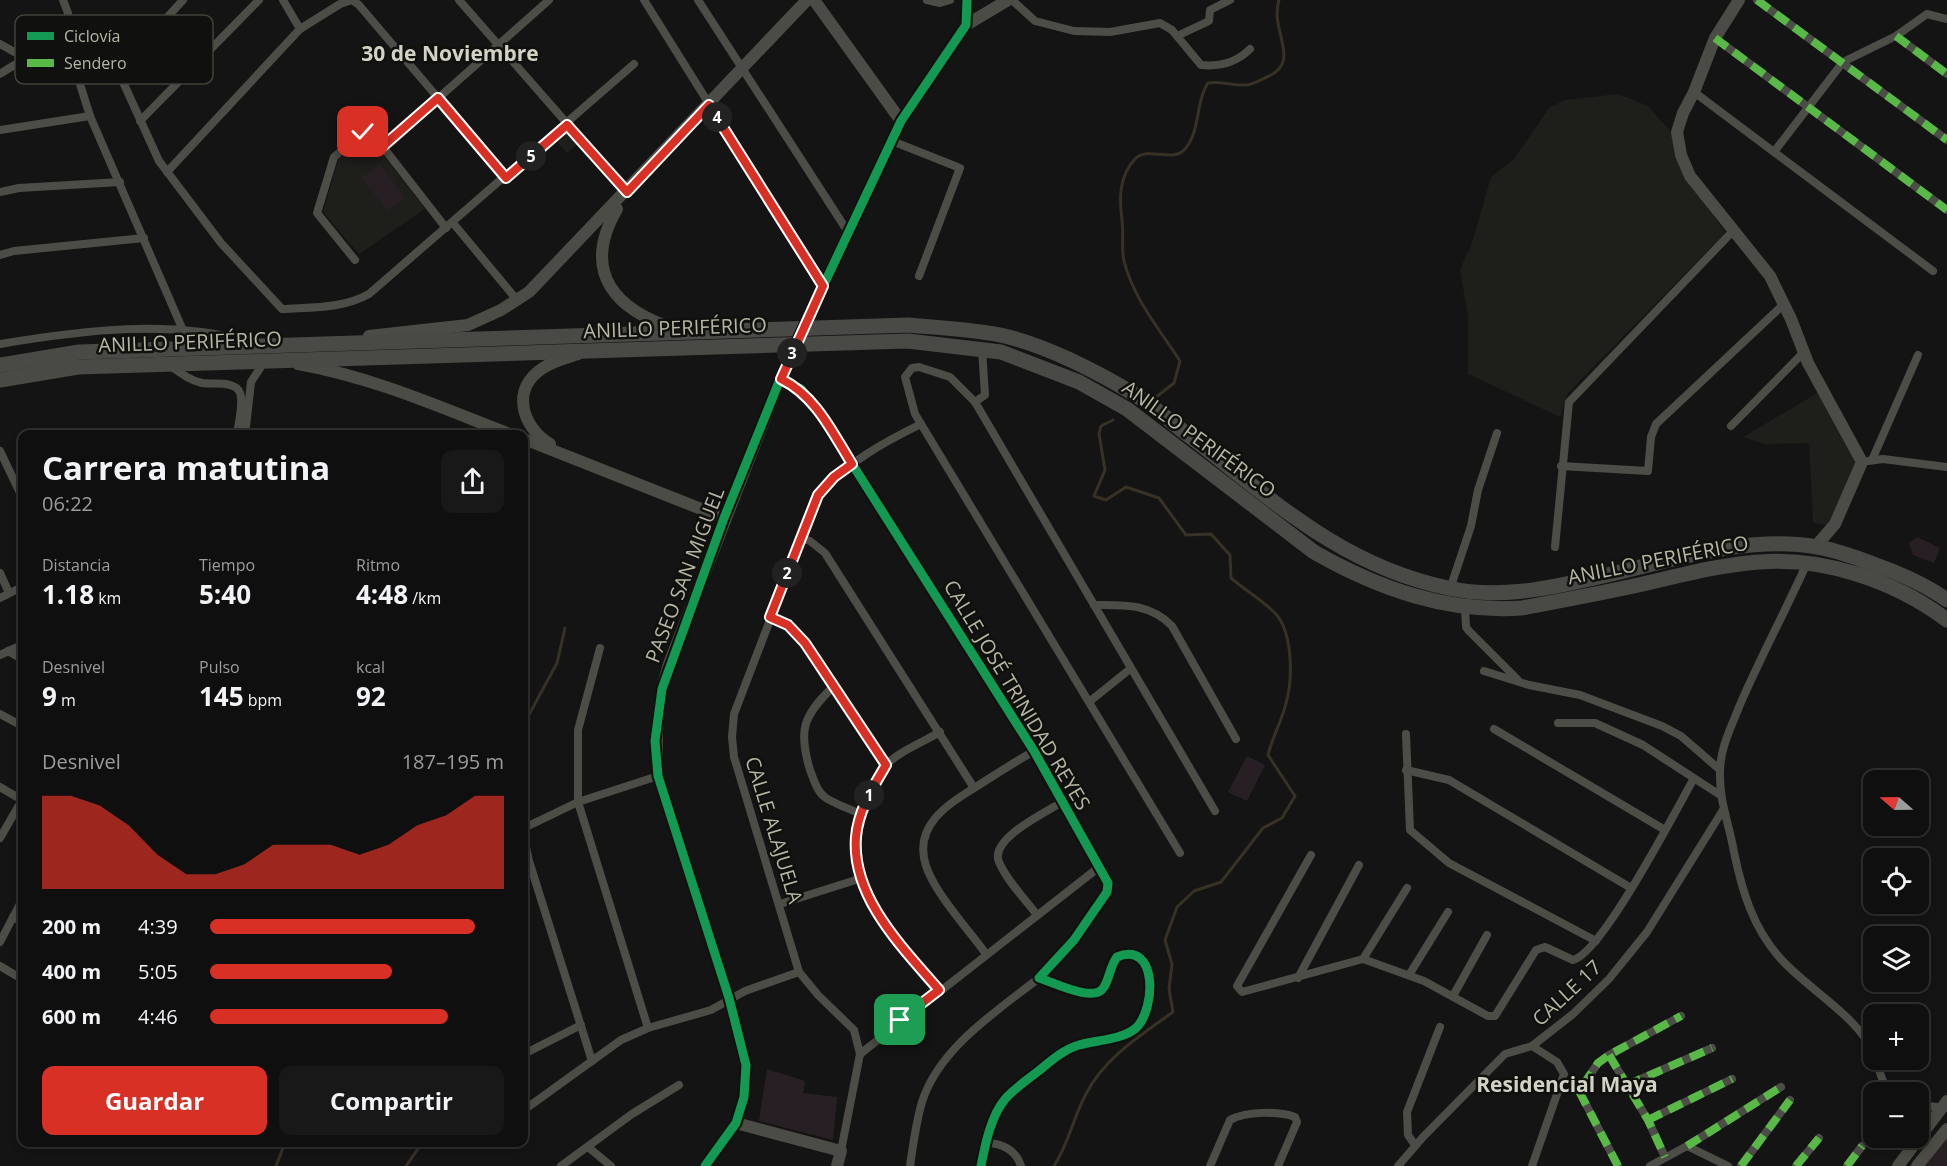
<!DOCTYPE html>
<html lang="es">
<head>
<meta charset="utf-8">
<style>
  :root { --surface:#0f0f0f; --page:#181818; --text:#f1f3f6; --muted:#9b9c9e; --line:#2f2f2f; --accent:#d93025 }
  body { margin:0; font-family:"Open Sans",sans-serif; background:var(--page); color:var(--text); height:100vh; display:flex; flex-direction:column; font-size:22px; white-space:nowrap }
  * { box-sizing:border-box; margin:0 }
  p { font-size:20px; color:var(--muted) }
  .icon { flex:none; width:33px; height:33px; fill:none; stroke:currentColor; stroke-width:2; stroke-linecap:round; stroke-linejoin:round }
  .map { position:relative; flex:1; overflow:hidden }
  .drawer { position:absolute; left:18px; top:430px; width:510px; height:717px; display:flex; flex-direction:column; background:var(--surface); border-radius:12px; box-shadow:0 3px 9px #0003,0 0 0 2px var(--line) }
  .drawer>* { flex:none }
  .needle { width:39px; rotate:290deg }
  .tools { position:absolute; left:1863px; top:770px; display:grid; gap:12px }
  .tools a { display:grid; place-items:center; width:66px; height:66px; border-radius:12px; background:var(--surface); box-shadow:0 3px 9px #0003,0 0 0 2px var(--line); font-size:30px }
  .pin { position:absolute; display:grid; place-items:center; width:51px; height:51px; color:#fff; margin:-26px; border-radius:12px; box-shadow:0 3px 9px #0006 }
  .km { position:absolute; width:30px; height:30px; margin:-15px; border-radius:50%; background:#222; color:#fff; font-size:16px; line-height:30px; text-align:center }
  .round { display:grid; place-items:center; flex:none; width:63px; height:63px; border-radius:12px; background:var(--page) }
  .head { display:flex; align-items:center; justify-content:space-between; height:102px; padding:0 24px }
  h1 { font-size:33px; font-weight:700; line-height:45px }
  .figures { display:grid; grid-template-columns:repeat(3,1fr); gap:9px; height:102px; padding:6px 24px }
  .figures div { display:grid; align-content:center }
  .figures b { font-size:26px; font-weight:700 }
  .figures small { font-size:16px; font-weight:400 }
  .figures p { font-size:16px }
  .chart { height:168px; padding:12px 24px }
  .chart p { display:flex; justify-content:space-between }
  .chart svg { width:100%; height:108px; margin-top:6px; fill:var(--accent); opacity:.7 }
  .button { display:flex; gap:12px; margin-top:auto; padding:12px 24px }
  .button a { flex:1; height:69px; border-radius:12px; background:var(--accent); color:#fff; font-size:24px; font-weight:700; line-height:69px; text-align:center }
  .button a+a { background:var(--page); color:var(--text) }
  ul { padding:0 24px; list-style:none; font-size:20px }
  li { display:grid; grid-template-columns:96px 72px 1fr; align-items:center; height:45px }
  li i { height:15px; border-radius:8px; background:var(--accent) }
  .map>svg:first-child { display:block }
</style>
</head>
<body>
<div class="map">
<svg width="1947" height="1166" viewBox="0 0 1947 1166">
  <rect width="100%" height="100%" fill="#141414"/>
  <g fill="#1e1e1b">
    <polygon points="1618,94 1648,106 1672,133 1676,157 1725,233 1568,393 1560,417 1468,374 1468,317 1460,269 1472,243 1491,177 1514,159 1549,108 1565,100"/>
    <polygon points="570,129 581,141 567,153 557,142"/>
    <polygon points="367,134 425,209 359,254 323,212 339,157"/>
    <polygon points="1819,392 1847,441 1856,465 1829,525 1813,523 1809,443 1764,444 1743,437"/>
  </g>
  <g fill="#281f25">
    <polygon points="380,164 405,198 388,211 362,178"/>
    <polygon points="1917,537 1940,548 1934,563 1913,555 1909,543"/>
    <polygon points="1247,756 1265,765 1247,801 1228,792"/>
    <polygon points="767,1069 805,1081 803,1093 837,1097 833,1140 759,1121"/>
    <polygon points="1947,1136 1947,1166 1924,1166"/>
  </g>
  <g fill="none" stroke-linecap="round" stroke-linejoin="round">
    <g stroke="#373126" stroke-width="3">
      <path d="M1155,398L1174,383L1180,361C1160,330 1133,298 1124,261C1121,249 1124,233 1122,220C1119,199 1119,176 1135,159C1148,146 1170,162 1183,151C1201,134 1195,102 1208,83C1222,81 1232,86 1245,85C1252,85 1260,80 1267,77C1303,62 1269,31 1279,0"/>
      <polyline points="524,724 557,663 565,628"/>
      <polyline points="276,1166 285,1143"/>
      <polyline points="406,1166 422,1143"/>
      <path d="M1054,1166C1069,1143 1073,1118 1086,1094C1104,1058 1141,1035 1173,1012L1169,989L1172,964L1165,940L1177,907L1194,891L1221,882L1263,828L1282,818L1295,796L1268,755C1273,735 1282,721 1286,703C1293,679 1293,632 1275,613C1262,600 1245,590 1231,578L1230,555L1211,534L1186,535L1159,498L1126,487L1106,500L1094,496L1105,470L1099,434L1101,426L1113,420"/>
    </g>
    <g stroke="#4d4d48" stroke-width="8">
      <polyline points="63,0 68,13 69,49 90,116 182,328"/>
      <path d="M183,0L118,71L159,161L221,243L282,309C312,307 342,309 369,294L634,64"/>
      <polyline points="283,0 300,29"/>
      <polyline points="459,0 627,192"/>
      <polyline points="644,0 823,286"/>
      <polyline points="698,0 848,232"/>
      <polyline points="927,0 940,3 950,0"/>
      <path d="M1012,0L1035,21L1074,31L1110,32L1160,23L1172,30L1201,65C1220,67 1237,62 1250,49"/>
      <polyline points="1757,0 1947,140"/>
      <polyline points="1177,36 1209,21 1210,10 1230,0"/>
      <polyline points="1896,36 1947,74"/>
      <polyline points="1715,38 1947,210"/>
      <polyline points="0,44 25,58"/>
      <path d="M0,74C30,54 64,40 95,20"/>
      <polyline points="1694,92 1933,271"/>
      <polyline points="140,121 259,0"/>
      <polyline points="0,130 90,116"/>
      <polyline points="892,141 960,168 919,276"/>
      <polyline points="383,147 549,0"/>
      <polyline points="1774,152 1843,62 1896,36 1927,14 1947,19"/>
      <polyline points="167,172 300,29 340,4 352,0 359,5 506,178"/>
      <polyline points="0,192 19,188 120,182"/>
      <polyline points="453,223 517,300"/>
      <polyline points="0,255 14,251 144,238"/>
      <polyline points="355,260 317,213 334,157 366,130 383,147 446,228"/>
      <path d="M0,344C84,330 169,319 252,342"/>
      <path d="M169,365C179,372 189,380 202,383C212,385 236,380 240,393C244,404 238,424 237,435"/>
      <path d="M781,379L801,389L816,407L1034,751L1108,883L1107,892L1074,940L1039,978C1053,982 1095,1004 1104,987C1110,977 1110,966 1117,957C1158,940 1156,1009 1136,1028C1122,1040 1096,1040 1079,1045C1065,1049 1053,1059 1041,1069C1030,1078 1016,1087 1006,1098C991,1115 985,1145 981,1166"/>
      <polyline points="975,402 985,395 982,349"/>
      <polyline points="1731,426 1804,352"/>
      <polyline points="245,435 251,382 264,362"/>
      <polyline points="0,451 22,497"/>
      <polyline points="1872,460 1918,355"/>
      <polyline points="1868,461 1883,459 1947,467"/>
      <polyline points="1561,466 1648,471 1651,437 1656,424 1784,304"/>
      <polyline points="801,538 810,541 825,553 974,788"/>
      <polyline points="1555,547 1569,402 1732,232"/>
      <path d="M1807,563C1785,612 1760,658 1739,707C1731,728 1720,748 1720,772C1719,800 1729,824 1734,852C1742,891 1753,928 1780,958C1807,989 1860,1017 1874,1055"/>
      <polyline points="0,573 9,593"/>
      <polyline points="1450,589 1471,526 1478,490 1497,433"/>
      <polyline points="0,598 22,587"/>
      <path d="M1094,605C1124,605 1149,603 1172,626L1236,739"/>
      <polyline points="1465,607 1466,627 1469,631 1518,680"/>
      <polyline points="770,617 788,625 805,643 886,765"/>
      <polyline points="600,648 578,730 578,802 648,1028"/>
      <polyline points="8,651 22,659"/>
      <polyline points="0,655 22,645"/>
      <polyline points="1484,671 1529,685 1580,695 1662,726 1681,736 1719,769"/>
      <path d="M833,687C803,716 798,730 810,770C814,780 817,792 826,798C837,805 850,809 861,814"/>
      <polyline points="1089,702 1130,669"/>
      <polyline points="0,714 22,726"/>
      <polyline points="1558,723 1595,723 1643,745 1720,795"/>
      <polyline points="1494,729 1665,830"/>
      <polyline points="1406,734 1410,830 1449,863 1596,941"/>
      <polyline points="1406,770 1449,780 1631,888"/>
      <polyline points="0,787 22,800"/>
      <polyline points="524,828 578,802 658,776"/>
      <polyline points="524,837 529,861 592,1061"/>
      <polyline points="0,838 22,800"/>
      <polyline points="1180,853 915,414 905,377 912,368 919,367 950,377 975,402 1215,811"/>
      <path d="M1311,855L1237,986L1242,992L1363,959L1424,981L1488,1016H1495L1536,950L1545,947L1573,960C1602,953 1675,812 1693,780"/>
      <polyline points="780,904 862,878"/>
      <path d="M1037,915C1025,899 1007,881 999,862C989,839 1045,813 1062,802"/>
      <polyline points="13,917 22,922"/>
      <polyline points="0,942 22,900"/>
      <path d="M986,954C968,929 936,895 926,866C912,823 952,802 982,783C999,772 1017,761 1034,751"/>
      <polyline points="1363,959 1407,888"/>
      <polyline points="0,966 22,979"/>
      <polyline points="1409,975 1448,912"/>
      <polyline points="1298,978 1359,865"/>
      <path d="M939,990C892,934 833,877 868,798C872,788 878,776 885,766C898,752 923,742 940,732"/>
      <polyline points="1453,996 1487,935"/>
      <polyline points="524,1054 581,1025"/>
      <polyline points="860,1054 1098,868"/>
      <polyline points="1609,1055 1648,1120 1665,1157"/>
      <polyline points="1875,1059 1887,1092"/>
      <polyline points="1627,1085 1712,1048"/>
      <polyline points="1918,1105 1947,1108"/>
      <polyline points="524,1110 621,1040 648,1028 711,1010 745,991 799,972"/>
      <polyline points="1648,1120 1732,1079"/>
      <path d="M986,1143C1002,1143 1016,1150 1021,1166"/>
      <polyline points="1415,1145 1408,1135 1407,1112 1440,1027"/>
      <polyline points="1687,1146 1728,1166"/>
      <polyline points="588,1147 611,1166"/>
      <path d="M841,1151L860,1054L854,1030L818,995L799,972L734,757L732,737L734,714L818,495C845,464 884,442 921,424"/>
      <polyline points="561,1166 632,1114 679,1085"/>
      <path d="M910,1166C913,1145 916,1122 922,1102C939,1048 997,1011 1039,978"/>
      <path d="M1210,1166L1230,1120C1246,1111 1278,1111 1295,1117L1297,1122L1278,1166"/>
      <polyline points="1398,1166 1423,1137 1505,1054 1532,1046 1573,1014 1609,979 1647,932 1723,810"/>
      <polyline points="1532,1166 1564,1074 1557,1062 1532,1046"/>
      <polyline points="1618,1166 1579,1091 1598,1063 1609,1055 1681,1016"/>
      <polyline points="1650,1166 1687,1146 1781,1087"/>
      <polyline points="1741,1166 1790,1100"/>
      <polyline points="1796,1166 1819,1138"/>
      <polyline points="1847,1166 1862,1146"/>
    </g>
    <g stroke="#4c4c46" stroke-width="12">
      <polyline points="814,0 901,121"/>
      <polyline points="1739,0 1715,38 1694,92 1683,113 1677,132 1681,155 1690,176 1770,276 1791,319 1808,363 1862,462 1835,524 1816,546"/>
      <polyline points="966,25 1008,0"/>
      <path d="M617,209C580,273 616,311 678,330"/>
      <polyline points="818,296 901,121 966,25 967,0"/>
      <polyline points="369,336 468,325 501,310 529,292 807,0"/>
      <path d="M298,364C373,377 442,408 512,435"/>
      <polyline points="524,439 724,518"/>
      <path d="M550,444C522,427 510,389 543,368C553,361 566,358 578,354"/>
      <polyline points="736,1123 841,1151 837,1166"/>
      <path d="M705,1166L736,1123L744,1097L746,1065L729,998L658,776C655,736 657,702 669,664L785,367"/>
      <polyline points="1898,1166 1947,1101"/>
      <polyline points="1917,1166 1947,1129"/>
    </g>
    <g stroke="#494a45" stroke-width="15">
      <path d="M0,365L79,352L909,325C940,328 974,329 1005,336C1049,347 1094,370 1134,394C1154,406 1173,424 1192,438C1275,502 1343,566 1448,588C1497,599 1546,589 1594,578C1664,563 1744,534 1817,547C1837,550 1857,558 1876,565C1901,574 1926,585 1947,600"/>
      <path d="M0,380L78,367L908,341L1001,352L1079,382L1127,409L1314,552C1379,589 1447,613 1522,608C1559,601 1597,594 1634,586C1675,577 1717,565 1759,562C1825,557 1895,581 1947,620"/>
    </g>
    <polyline stroke="#4c4c46" stroke-width="12" points="785,367 818,296"/>
    <g stroke="#58b947" stroke-width="8" stroke-dasharray="15 8" stroke-linecap="butt">
      <polyline points="1757,0 1947,140"/>
      <polyline points="1896,36 1947,74"/>
      <polyline points="1715,38 1947,210"/>
      <polyline points="1609,1055 1648,1120 1665,1157"/>
      <polyline points="1627,1085 1712,1048"/>
      <polyline points="1648,1120 1732,1079"/>
      <polyline points="1687,1146 1781,1087"/>
      <polyline points="1618,1166 1579,1091 1598,1063 1609,1055 1681,1016"/>
      <polyline points="1741,1166 1790,1100"/>
      <polyline points="1796,1166 1819,1138"/>
      <polyline points="1847,1166 1862,1146"/>
    </g>
    <g stroke="#10100e" stroke-width="13">
      <g id="cycleway">
        <path d="M781,379L801,389L816,407L1034,751L1108,883L1107,892L1074,940L1039,978C1053,982 1095,1004 1104,987C1110,977 1110,966 1117,957C1158,940 1156,1009 1136,1028C1122,1040 1096,1040 1079,1045C1065,1049 1053,1059 1041,1069C1030,1078 1016,1087 1006,1098C991,1115 985,1145 981,1166"/>
        <polyline points="705,1166 736,1123 744,1097 746,1065 729,998 658,776 655,741 662,689 724,518 785,367 901,121 966,25 967,0"/>
      </g>
    </g>
    <use href="#cycleway" stroke="#139951" stroke-width="9"/>
  </g>
  <g fill="none" stroke-linecap="round" stroke-linejoin="round">
    <g stroke="#fff" stroke-width="12">
      <path id="route" d="M363,132H370L382,147L438,98L506,178L567,125L627,192L709,105L823,286L781,379C816,396 832,432 852,464L834,477L818,495L770,617L788,625L805,643L886,765C873,787 858,811 856,837C851,897 903,948 939,990L900,1020"/>
    </g>
    <use href="#route" stroke="#d93025" stroke-width="8"/>
  </g>
  <g text-anchor="middle" stroke-width="5" stroke-linejoin="round" paint-order="stroke">
    <g font-size="20" fill="#b7b6a3" stroke="#10100e">
      <text transform="translate(675 328) rotate(-2)" y="7">ANILLO PERIFÉRICO</text>
      <text transform="translate(190 342) rotate(-2)" y="7">ANILLO PERIFÉRICO</text>
      <text transform="translate(1199 439) rotate(36)" y="7">ANILLO PERIFÉRICO</text>
      <text transform="translate(1658 560) rotate(-11)" y="7">ANILLO PERIFÉRICO</text>
      <text transform="translate(685 575) rotate(-69)" y="7">PASEO SAN MIGUEL</text>
      <text transform="translate(1017 695) rotate(59)" y="7">CALLE JOSÉ TRINIDAD REYES</text>
      <text transform="translate(774 830) rotate(73)" y="7">CALLE ALAJUELA</text>
      <text transform="translate(1567 993) rotate(-43)" y="7">CALLE 17</text>
    </g>
    <g font-size="21" font-weight="bold" fill="#d3d2c5" stroke="#10100e">
      <text x="450" y="61">30 de Noviembre</text>
      <text x="1567" y="1092">Residencial Maya</text>
    </g>
  </g>
  <rect x="15" y="15" width="198" height="69" rx="9" fill="#10100e" stroke="#42423b" stroke-width="1.5"/>
  <rect x="27" y="32" width="27" height="8" fill="#139951"/>
  <rect x="27" y="59" width="27" height="8" fill="#58b947"/>
  <g font-size="16" fill="#b7b6a3">
    <text x="64" y="42">Ciclovía</text>
    <text x="64" y="69">Sendero</text>
  </g>
</svg>
<div class="tools">
<a><svg class="needle" viewBox="-14 -14 28 28"><path d="M0-13l5 13h-10z" fill="#e53935"/><path d="M0 13l5-13h-10z" fill="#9b9c9e"/></svg></a>
<a><svg class="icon" aria-label="locate" viewBox="0 0 24 24"><circle cx="12" cy="12" r="6"/><path d="M12 2v4M12 18v4M2 12h4M18 12h4"/></svg></a>
<a><svg class="icon" aria-label="layers" viewBox="0 0 24 24"><path d="M12 4l9 5-9 5-9-5zM3 14l9 5 9-5"/></svg></a>
<a>+</a>
<a>−</a>
</div>
<div class="pin" style="left:900px;top:1020px;background:#1e9e55"><svg class="icon" aria-label="arrive" viewBox="0 0 24 24"><path d="M6 21V4h12l-3 4 3 4H6"/></svg></div>
<div class="pin" style="left:363px;top:132px;background:#d93025"><svg class="icon" aria-label="check" viewBox="0 0 24 24"><path d="M5 12l5 5 9-10"/></svg></div>
<b class="km" style="left:869px;top:795px">1</b>
<b class="km" style="left:787px;top:573px">2</b>
<b class="km" style="left:792px;top:353px">3</b>
<b class="km" style="left:717px;top:117px">4</b>
<b class="km" style="left:531px;top:156px">5</b>
<section class="drawer">
<div class="head"><div><h1>Carrera matutina</h1><p>06:22</p></div><a class="round"><svg class="icon" aria-label="share" viewBox="0 0 24 24"><path d="M12 15V3M7 8l5-5 5 5M5 13v7h14v-7"/></svg></a></div>
<div class="figures">
<div><p>Distancia</p><b>1.18<small> km</small></b></div>
<div><p>Tiempo</p><b>5:40</b></div>
<div><p>Ritmo</p><b>4:48<small> /km</small></b></div>
</div>
<div class="figures">
<div><p>Desnivel</p><b>9<small> m</small></b></div>
<div><p>Pulso</p><b>145<small> bpm</small></b></div>
<div><p>kcal</p><b>92</b></div>
</div>
<div class="chart"><p><span>Desnivel</span>187–195 m</p>
<svg viewBox="0 0 160 44" preserveAspectRatio="none"><path d="M0 44V6L10 6L20 10L30 18L40 30L50 38L60 38L70 34L80 26L90 26L100 26L110 30L120 26L130 18L140 14L150 6L160 6V44z"/></svg>
</div>
<ul>
<li><b>200 m</b>4:39<i style="width:90%"></i></li>
<li><b>400 m</b>5:05<i style="width:62%"></i></li>
<li><b>600 m</b>4:46<i style="width:81%"></i></li>
</ul>
<div class="button"><a>Guardar</a><a>Compartir</a></div>
</section>
</div>
</body>
</html>
